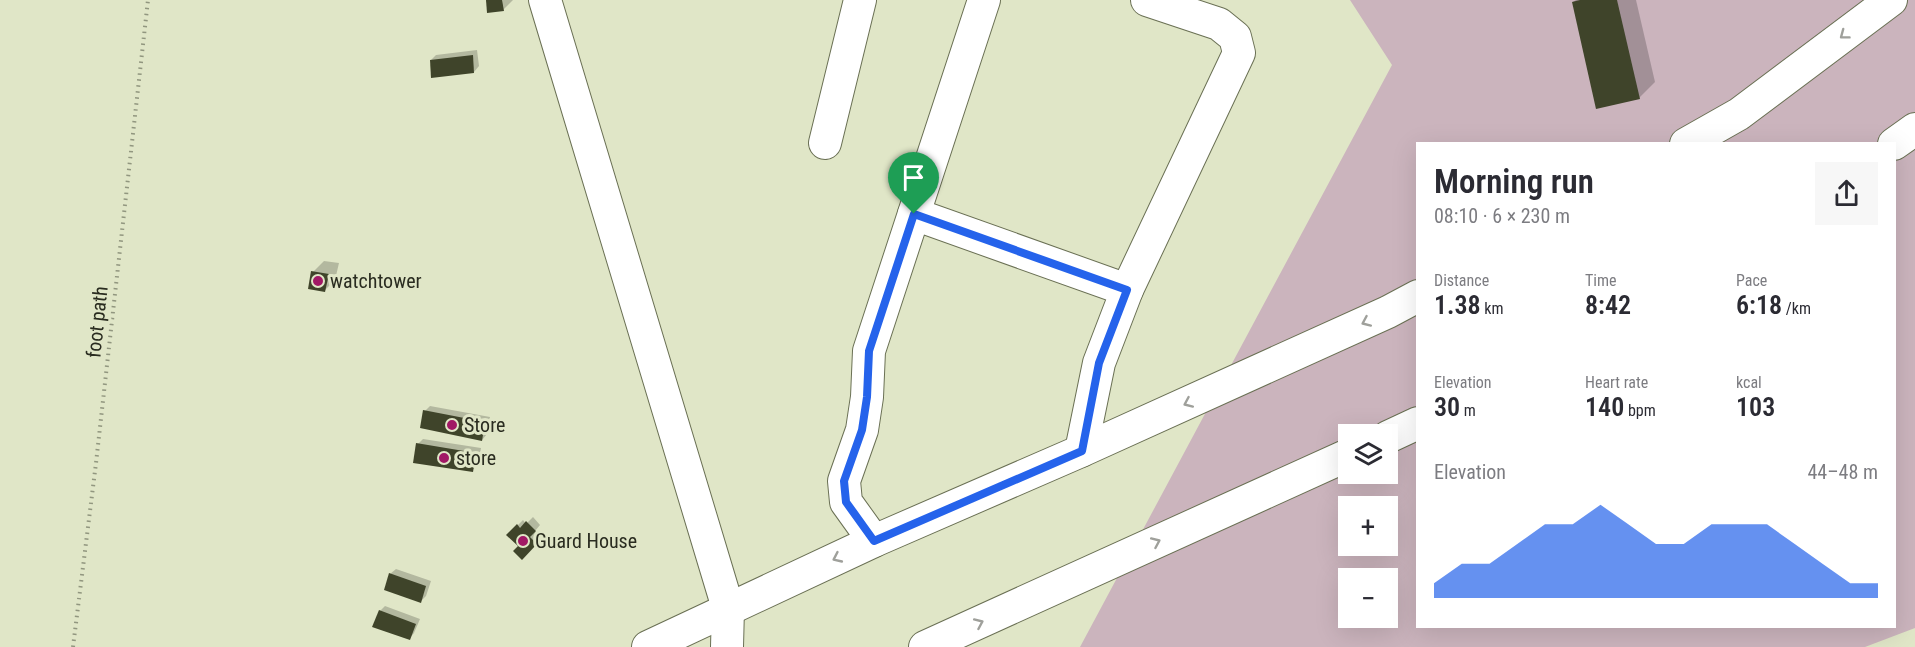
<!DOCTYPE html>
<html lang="en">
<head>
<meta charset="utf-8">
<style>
  :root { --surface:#fff; --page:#f7f7f7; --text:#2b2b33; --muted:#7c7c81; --accent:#2563eb }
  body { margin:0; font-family:"Roboto Condensed",sans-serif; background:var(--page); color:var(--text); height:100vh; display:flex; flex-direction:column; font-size:22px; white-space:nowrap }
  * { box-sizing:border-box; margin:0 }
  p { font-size:20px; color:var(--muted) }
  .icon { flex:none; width:33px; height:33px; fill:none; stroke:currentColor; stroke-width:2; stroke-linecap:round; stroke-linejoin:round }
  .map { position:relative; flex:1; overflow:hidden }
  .side { position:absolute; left:1416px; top:142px; width:480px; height:486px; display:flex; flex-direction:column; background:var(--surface); border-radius:0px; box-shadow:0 6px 24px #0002 }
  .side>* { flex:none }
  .buttons { position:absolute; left:1338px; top:424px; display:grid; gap:12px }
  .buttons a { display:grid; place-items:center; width:60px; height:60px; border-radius:0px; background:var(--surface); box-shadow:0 6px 24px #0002; font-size:30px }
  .pin { position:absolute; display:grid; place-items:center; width:51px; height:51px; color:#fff; margin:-62px -26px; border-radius:50% 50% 50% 0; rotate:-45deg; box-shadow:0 0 6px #0007 }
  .pin .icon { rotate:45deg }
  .round { display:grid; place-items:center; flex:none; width:63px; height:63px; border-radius:0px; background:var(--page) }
  .overview { display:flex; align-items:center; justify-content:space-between; height:102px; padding:0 18px }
  h1 { font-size:33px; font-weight:600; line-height:45px }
  .metrics { display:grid; grid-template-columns:repeat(3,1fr); gap:9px; height:102px; padding:6px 18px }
  .metrics div { display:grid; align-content:center }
  .metrics b { font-size:26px; font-weight:600 }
  .metrics small { font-size:16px; font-weight:400 }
  .metrics p { font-size:16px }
  .chart { height:168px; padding:12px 18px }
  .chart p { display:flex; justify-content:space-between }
  .chart svg { width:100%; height:108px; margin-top:6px; fill:var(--accent); opacity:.7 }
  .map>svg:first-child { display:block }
</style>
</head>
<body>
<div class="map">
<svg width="1915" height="647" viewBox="0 0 1915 647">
  <rect width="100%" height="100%" fill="#e0e6c7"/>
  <path fill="#cbb4bd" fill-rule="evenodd" d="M1350,0H1915V628L1865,647H1080L1392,65ZM1418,144H1894V627H1418ZM1348,435H1388V474H1348ZM1348,507H1388V546H1348ZM1348,579H1388V618H1348Z"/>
  <g fill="#0003">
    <polygon points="488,0 513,0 503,10"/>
    <polygon points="1576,0 1636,0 1655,82 1639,98 1573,2"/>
    <polygon points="477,50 479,66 474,72 431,60 436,55"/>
    <polygon points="324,261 339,263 335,280 325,290 313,272"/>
    <polygon points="430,406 490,417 487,434 482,440 425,411"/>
    <polygon points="423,439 481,448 478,465 472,470 418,444"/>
    <polygon points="533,517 540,525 535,531 541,538 522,558 520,546 508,535 523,520 526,524"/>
    <polygon points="396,569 431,581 426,596 421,601 390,574"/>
    <polygon points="385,606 420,619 414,633 409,639 380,611"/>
  </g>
  <g fill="#3f442a">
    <polygon points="486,0 502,0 504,11 487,13"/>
    <polygon points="1580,0 1617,0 1640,99 1596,109 1572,2"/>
    <polygon points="473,55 474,73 431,78 430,60"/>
    <polygon points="311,271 329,274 325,292 308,289"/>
    <polygon points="423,410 485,422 482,441 420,428"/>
    <polygon points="416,443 476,453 473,472 413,463"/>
    <polygon points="526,521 536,531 530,537 537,544 522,560 513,551 518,546 506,535 517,524 520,528"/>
    <polygon points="389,573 426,586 421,603 384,590"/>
    <polygon points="379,610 416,624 410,640 372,627"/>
  </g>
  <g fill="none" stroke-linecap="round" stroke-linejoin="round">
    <g stroke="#6a7054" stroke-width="34">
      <g id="minor">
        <polyline points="545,0 728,608 727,647"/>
        <polyline points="825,143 860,0"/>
        <polyline points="1686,144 1739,114 1891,0"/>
        <polyline points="1894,144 1915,129"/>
        <polyline points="914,214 1127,290"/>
        <polyline points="1388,437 1418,423"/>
        <polyline points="1081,451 1099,363 1127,290 1239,53 1235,37 1219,24 1147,0"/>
        <polyline points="874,541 846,502 844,481 862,430 867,397 869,351 984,0"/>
        <polyline points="648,647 874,541 1081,451 1388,312 1418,296"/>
        <polyline points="925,647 1348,455"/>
      </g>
    </g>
    <polyline stroke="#91967f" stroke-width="4" stroke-dasharray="1.5 4.5" stroke-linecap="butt" points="73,647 96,463 148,0"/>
    <use href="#minor" stroke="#fff" stroke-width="32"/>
  </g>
  <defs><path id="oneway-chevron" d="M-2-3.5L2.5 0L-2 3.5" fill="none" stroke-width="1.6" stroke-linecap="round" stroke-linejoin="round" transform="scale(1.5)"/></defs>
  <g stroke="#9fa09b">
    <use href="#oneway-chevron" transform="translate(1844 35) rotate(143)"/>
    <use href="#oneway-chevron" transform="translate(1366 322) rotate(156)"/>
    <use href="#oneway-chevron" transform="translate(1188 403) rotate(156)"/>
    <use href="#oneway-chevron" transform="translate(1156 542) rotate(-24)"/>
    <use href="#oneway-chevron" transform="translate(837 558) rotate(155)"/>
    <use href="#oneway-chevron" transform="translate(979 623) rotate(-24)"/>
  </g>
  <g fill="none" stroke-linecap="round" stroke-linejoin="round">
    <g stroke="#fff" stroke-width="12">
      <polygon id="route" points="914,214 1127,290 1099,363 1082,451 874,541 846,502 844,481 862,430 867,397 869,351"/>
    </g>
    <use href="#route" stroke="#2563eb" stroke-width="8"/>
  </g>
  <g fill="#a11865" stroke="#e0e6c7" stroke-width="2">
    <circle cx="318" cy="281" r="6"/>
    <circle cx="452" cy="425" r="6"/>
    <circle cx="444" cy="458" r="6"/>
    <circle cx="523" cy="541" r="6"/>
  </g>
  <g text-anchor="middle" stroke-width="6" stroke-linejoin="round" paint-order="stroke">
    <g font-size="20" fill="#2a2c20" stroke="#e0e6c7" text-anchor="start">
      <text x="330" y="288">watchtower</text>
      <text x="464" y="432">Store</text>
      <text x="456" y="465">store</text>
      <text x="535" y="548">Guard House</text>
    </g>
    <g font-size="20" fill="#2a2c20" stroke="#e0e6c7">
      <text transform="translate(97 322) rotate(-84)" y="7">foot path</text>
    </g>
  </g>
</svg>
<div class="buttons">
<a><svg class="icon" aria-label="layers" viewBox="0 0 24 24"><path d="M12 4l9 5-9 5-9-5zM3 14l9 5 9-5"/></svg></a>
<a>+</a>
<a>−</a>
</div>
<div class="pin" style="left:914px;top:214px;background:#1e9e55"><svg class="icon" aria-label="arrive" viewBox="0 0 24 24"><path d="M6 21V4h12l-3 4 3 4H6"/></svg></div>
<section class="side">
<div class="overview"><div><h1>Morning run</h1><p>08:10 · 6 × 230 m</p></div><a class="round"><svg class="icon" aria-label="share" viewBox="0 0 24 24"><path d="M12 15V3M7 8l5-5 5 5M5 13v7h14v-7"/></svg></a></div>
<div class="metrics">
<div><p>Distance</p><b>1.38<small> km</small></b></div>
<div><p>Time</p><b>8:42</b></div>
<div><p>Pace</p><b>6:18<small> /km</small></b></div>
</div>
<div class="metrics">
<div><p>Elevation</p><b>30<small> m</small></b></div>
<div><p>Heart rate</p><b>140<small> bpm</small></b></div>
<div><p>kcal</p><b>103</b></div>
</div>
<div class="chart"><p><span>Elevation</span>44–48 m</p>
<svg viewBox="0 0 160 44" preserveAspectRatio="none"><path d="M0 44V38L10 30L20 30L30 22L40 14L50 14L60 6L70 14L80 22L90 22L100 14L110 14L120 14L130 22L140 30L150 38L160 38V44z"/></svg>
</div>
</section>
</div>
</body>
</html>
